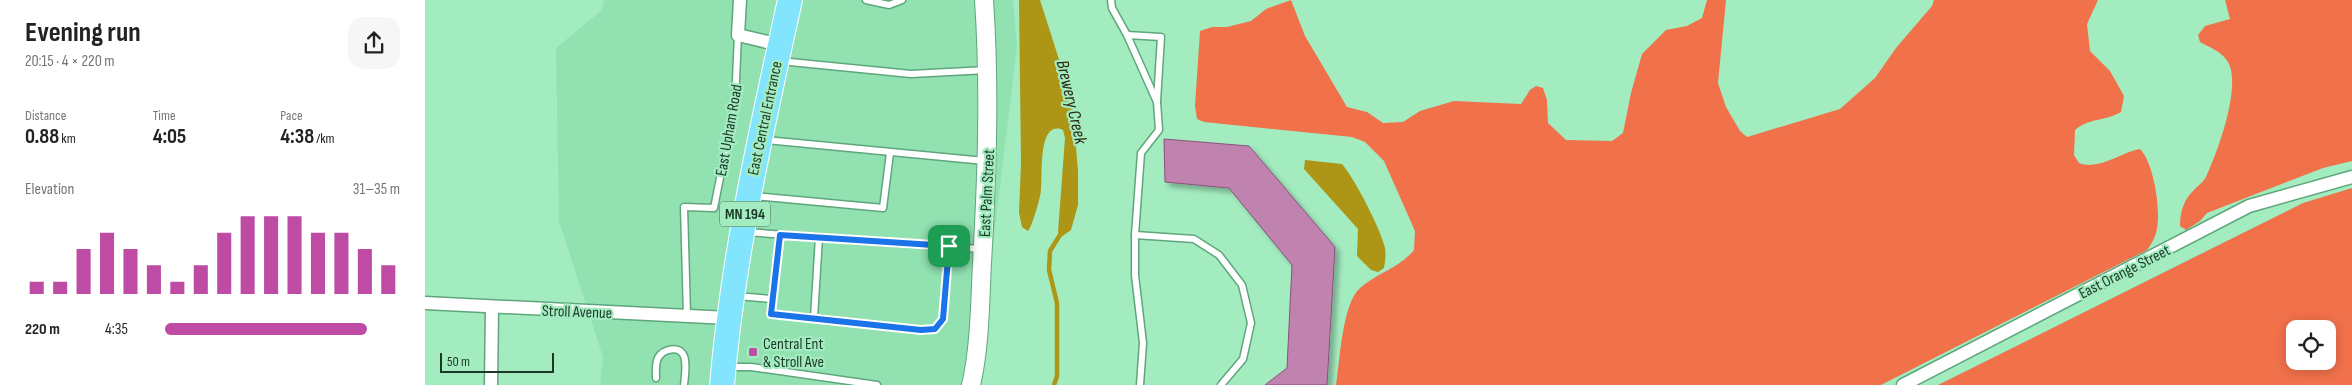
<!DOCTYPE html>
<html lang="en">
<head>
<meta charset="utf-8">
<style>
  :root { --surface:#fff; --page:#f6f6f6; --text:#222; --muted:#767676; --accent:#be4ba4 }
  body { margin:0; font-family:"Sofia Sans Condensed",sans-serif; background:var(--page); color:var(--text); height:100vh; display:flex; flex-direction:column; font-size:19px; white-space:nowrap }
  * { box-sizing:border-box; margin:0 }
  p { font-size:16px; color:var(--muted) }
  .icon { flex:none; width:28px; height:28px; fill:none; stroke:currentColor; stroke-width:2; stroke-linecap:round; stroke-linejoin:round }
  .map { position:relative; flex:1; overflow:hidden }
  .panel { display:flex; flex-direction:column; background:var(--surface); width:425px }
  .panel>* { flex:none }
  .fabs { position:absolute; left:1861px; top:320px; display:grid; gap:10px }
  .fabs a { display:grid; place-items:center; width:50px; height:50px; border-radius:10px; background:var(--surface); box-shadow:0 2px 12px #0003; font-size:25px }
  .scale { position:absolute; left:15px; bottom:12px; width:114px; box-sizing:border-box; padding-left:5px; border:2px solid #1c3928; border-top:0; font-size:14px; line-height:18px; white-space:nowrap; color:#1c3928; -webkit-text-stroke:4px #a3ecc0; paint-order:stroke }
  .pin { position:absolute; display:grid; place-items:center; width:42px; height:42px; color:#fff; margin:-21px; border-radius:10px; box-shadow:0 2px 8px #0006 }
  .round { display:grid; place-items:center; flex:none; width:52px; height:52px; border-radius:15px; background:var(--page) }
  .headline { display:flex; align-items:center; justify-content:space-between; height:85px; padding:0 25px }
  h1 { font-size:28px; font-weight:700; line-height:38px }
  .metrics { display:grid; grid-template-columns:repeat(3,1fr); gap:8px; height:85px; padding:5px 25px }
  .metrics div { display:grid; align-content:center }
  .metrics b { font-size:21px; font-weight:700 }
  .metrics small { font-size:14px; font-weight:400 }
  .metrics p { font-size:14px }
  .chart { height:140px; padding:10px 25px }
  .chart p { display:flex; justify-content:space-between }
  .chart svg { width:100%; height:90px; margin-top:5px; stroke:var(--accent); stroke-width:6 }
  ul { padding:0 25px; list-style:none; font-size:16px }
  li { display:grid; grid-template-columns:80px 60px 1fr; align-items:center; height:38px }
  li i { height:12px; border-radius:6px; background:var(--accent) }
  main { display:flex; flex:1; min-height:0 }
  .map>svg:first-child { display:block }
</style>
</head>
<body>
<main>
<section class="panel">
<div class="headline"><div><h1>Evening run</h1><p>20:15 · 4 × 220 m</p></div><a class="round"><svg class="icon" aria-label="share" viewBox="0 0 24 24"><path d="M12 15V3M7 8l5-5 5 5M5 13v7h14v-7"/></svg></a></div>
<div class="metrics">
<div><p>Distance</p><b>0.88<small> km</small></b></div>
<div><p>Time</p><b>4:05</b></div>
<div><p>Pace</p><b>4:38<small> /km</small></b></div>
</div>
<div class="chart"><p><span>Elevation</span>31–35 m</p>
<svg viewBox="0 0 160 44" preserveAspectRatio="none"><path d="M5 44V38M15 44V38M25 44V22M35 44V14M45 44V22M55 44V30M65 44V38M75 44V30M85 44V14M95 44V6M105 44V6M115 44V6M125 44V14M135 44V14M145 44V22M155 44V30"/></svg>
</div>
<ul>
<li><b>220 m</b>4:35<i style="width:86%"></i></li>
</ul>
</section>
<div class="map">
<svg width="1927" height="385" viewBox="0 0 1927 385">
  <defs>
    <filter id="shadow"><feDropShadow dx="4.5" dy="4.5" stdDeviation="2.5" flood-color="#0004"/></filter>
  </defs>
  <rect width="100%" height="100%" fill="#a3ecc0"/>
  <polygon fill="#91e1b1" points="179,0 588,0 592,46 551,385 175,385 178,357 134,221 131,48 177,10"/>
  <g fill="#f1714b" fill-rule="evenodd">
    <path d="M866,0L880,36L922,107L942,112L958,123L978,122L995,111L1029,101L1096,104L1105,90L1111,86L1118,88L1122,100L1123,123L1141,140L1187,141L1198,133L1206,93L1217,54L1241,30L1262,26L1277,18L1282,0H1301L1293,83L1301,107L1315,131L1322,137L1415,109L1450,78L1471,48L1507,6L1509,0H1673L1662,24L1665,51L1685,71L1699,96L1696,112C1681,121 1663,118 1650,130L1649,155L1654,163C1674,171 1696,152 1715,149C1729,163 1737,213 1731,233C1729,239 1726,245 1722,250L1456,385H911C915,361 917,304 935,288C952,273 974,268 989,250L990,231L959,161L940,142L927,137L779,122L772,119L770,106L775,31L787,27H802L826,21L841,9Z"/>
    <path d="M1800,0H1927V161L1898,168L1782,213L1775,221L1761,230L1755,226C1755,213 1758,201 1768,191C1772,186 1778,183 1781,177C1792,153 1817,87 1803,62C1797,52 1786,48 1775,42L1773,35L1780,26L1805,19Z"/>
    <path d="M1927,188V385H1513L1878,203ZM1870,329H1902V361H1870Z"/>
  </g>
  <g fill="#ad9516">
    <path d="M594,0H615L647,100L653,171V205L646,230L636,237L633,232L640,138L638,130C612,119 618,177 616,190C615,199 608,224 603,231L597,227L594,213L596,163Z"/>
    <path d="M880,160L917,164C930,179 956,230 960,248C961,255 960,262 959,268L953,272L946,270L932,256L933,229L879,169Z"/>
  </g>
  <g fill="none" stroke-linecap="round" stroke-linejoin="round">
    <polyline stroke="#ad9516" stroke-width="4.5" points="629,385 632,376 632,303 624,270 625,251 638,230"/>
  </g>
  <polygon fill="#c083af" stroke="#89507b" filter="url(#shadow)" points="739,139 824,146 910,247 902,385 840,385 862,368 867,265 804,188 740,182"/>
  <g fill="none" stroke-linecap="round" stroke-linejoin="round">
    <g stroke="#5fa67d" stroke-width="9">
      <g id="lane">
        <polyline points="441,0 464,5 477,0"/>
        <polyline points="686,0 687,8 702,35 732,102 734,130 716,153 710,235 710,275 718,343 715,385"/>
        <polyline points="702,35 736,37 732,101"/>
        <polyline points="355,61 486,74 562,70"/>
        <polyline points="341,140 560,161"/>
        <polyline points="328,196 458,208 465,153"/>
        <polyline points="321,232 555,249"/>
        <polyline points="710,235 769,239 794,255 817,285 826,323 818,359 796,385"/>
        <polyline points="311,296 347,299 346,314 389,318 394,237"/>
        <polyline points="347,299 355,235"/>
        <polyline points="262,315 259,207 289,208 310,102 313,35"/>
        <polyline points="389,318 496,330 510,329 518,319 524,246"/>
        <polyline points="303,367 326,367 452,385"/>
        <path d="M231,378C231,372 230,364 233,358C238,349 254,345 259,356C262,365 260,376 259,385"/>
      </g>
    </g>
    <g stroke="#5fa67d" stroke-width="15">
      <g id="street">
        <polyline points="315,0 313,35 355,45"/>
        <polyline points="0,303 304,318"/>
        <polyline points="66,385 67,308"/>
        <polyline points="1478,385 1824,206 1927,177"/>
      </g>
    </g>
    <g stroke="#5fa67d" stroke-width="20">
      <path id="secondary" d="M546,385C555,347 555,302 557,263C562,175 565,88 559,0"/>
    </g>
    <g stroke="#fff" stroke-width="26">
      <path id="highway" d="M297,385C308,255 337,127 365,0"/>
    </g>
    <use href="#lane" stroke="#fff" stroke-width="6"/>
    <use href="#street" stroke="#fff" stroke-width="12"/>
    <use href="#secondary" stroke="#fff" stroke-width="18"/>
    <use href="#highway" stroke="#83e4fe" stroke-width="24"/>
  </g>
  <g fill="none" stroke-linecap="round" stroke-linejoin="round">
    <g stroke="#fff" stroke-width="10">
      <polygon id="route" points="355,235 524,246 518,319 510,329 496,330 346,314"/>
    </g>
    <use href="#route" stroke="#1a73e8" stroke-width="6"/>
  </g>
  <rect fill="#be4ba4" stroke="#a3ecc0" stroke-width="2" x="323" y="347" width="10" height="10" rx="2.5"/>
  <g text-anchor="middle" stroke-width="4.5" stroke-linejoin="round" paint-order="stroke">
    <rect fill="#a3ecc0" stroke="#446f56" stroke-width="1" x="295" y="201.5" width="50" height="25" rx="4"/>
    <g font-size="15" font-weight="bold" fill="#1c3928">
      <text x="320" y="219">MN 194</text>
    </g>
    <g font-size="16" fill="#1c3928" stroke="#a3ecc0">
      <text transform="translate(339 118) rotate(-78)" y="6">East Central Entrance</text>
      <text transform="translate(303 130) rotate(-80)" y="6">East Upham Road</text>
      <text transform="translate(561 193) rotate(-87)" y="6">East Palm Street</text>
      <text transform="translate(1699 271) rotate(-27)" y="6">East Orange Street</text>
      <text transform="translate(152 311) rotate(2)" y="6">Stroll Avenue</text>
    </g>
    <g font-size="16" fill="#1c3928" stroke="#a3ecc0" text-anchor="start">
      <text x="338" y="349">Central Ent<tspan x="338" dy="18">&amp; Stroll Ave</tspan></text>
    </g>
    <g font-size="18" font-style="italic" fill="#2f2a12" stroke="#a3ecc0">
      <text transform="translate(647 102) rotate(77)" y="6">Brewery Creek</text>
    </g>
  </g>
</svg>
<div class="fabs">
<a><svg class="icon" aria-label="locate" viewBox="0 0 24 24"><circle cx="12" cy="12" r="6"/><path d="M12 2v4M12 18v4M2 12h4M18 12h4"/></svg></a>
</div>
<div class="scale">50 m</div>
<div class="pin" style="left:524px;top:246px;background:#1e9e55"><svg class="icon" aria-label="arrive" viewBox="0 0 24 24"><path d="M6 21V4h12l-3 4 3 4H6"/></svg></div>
</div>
</main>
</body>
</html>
